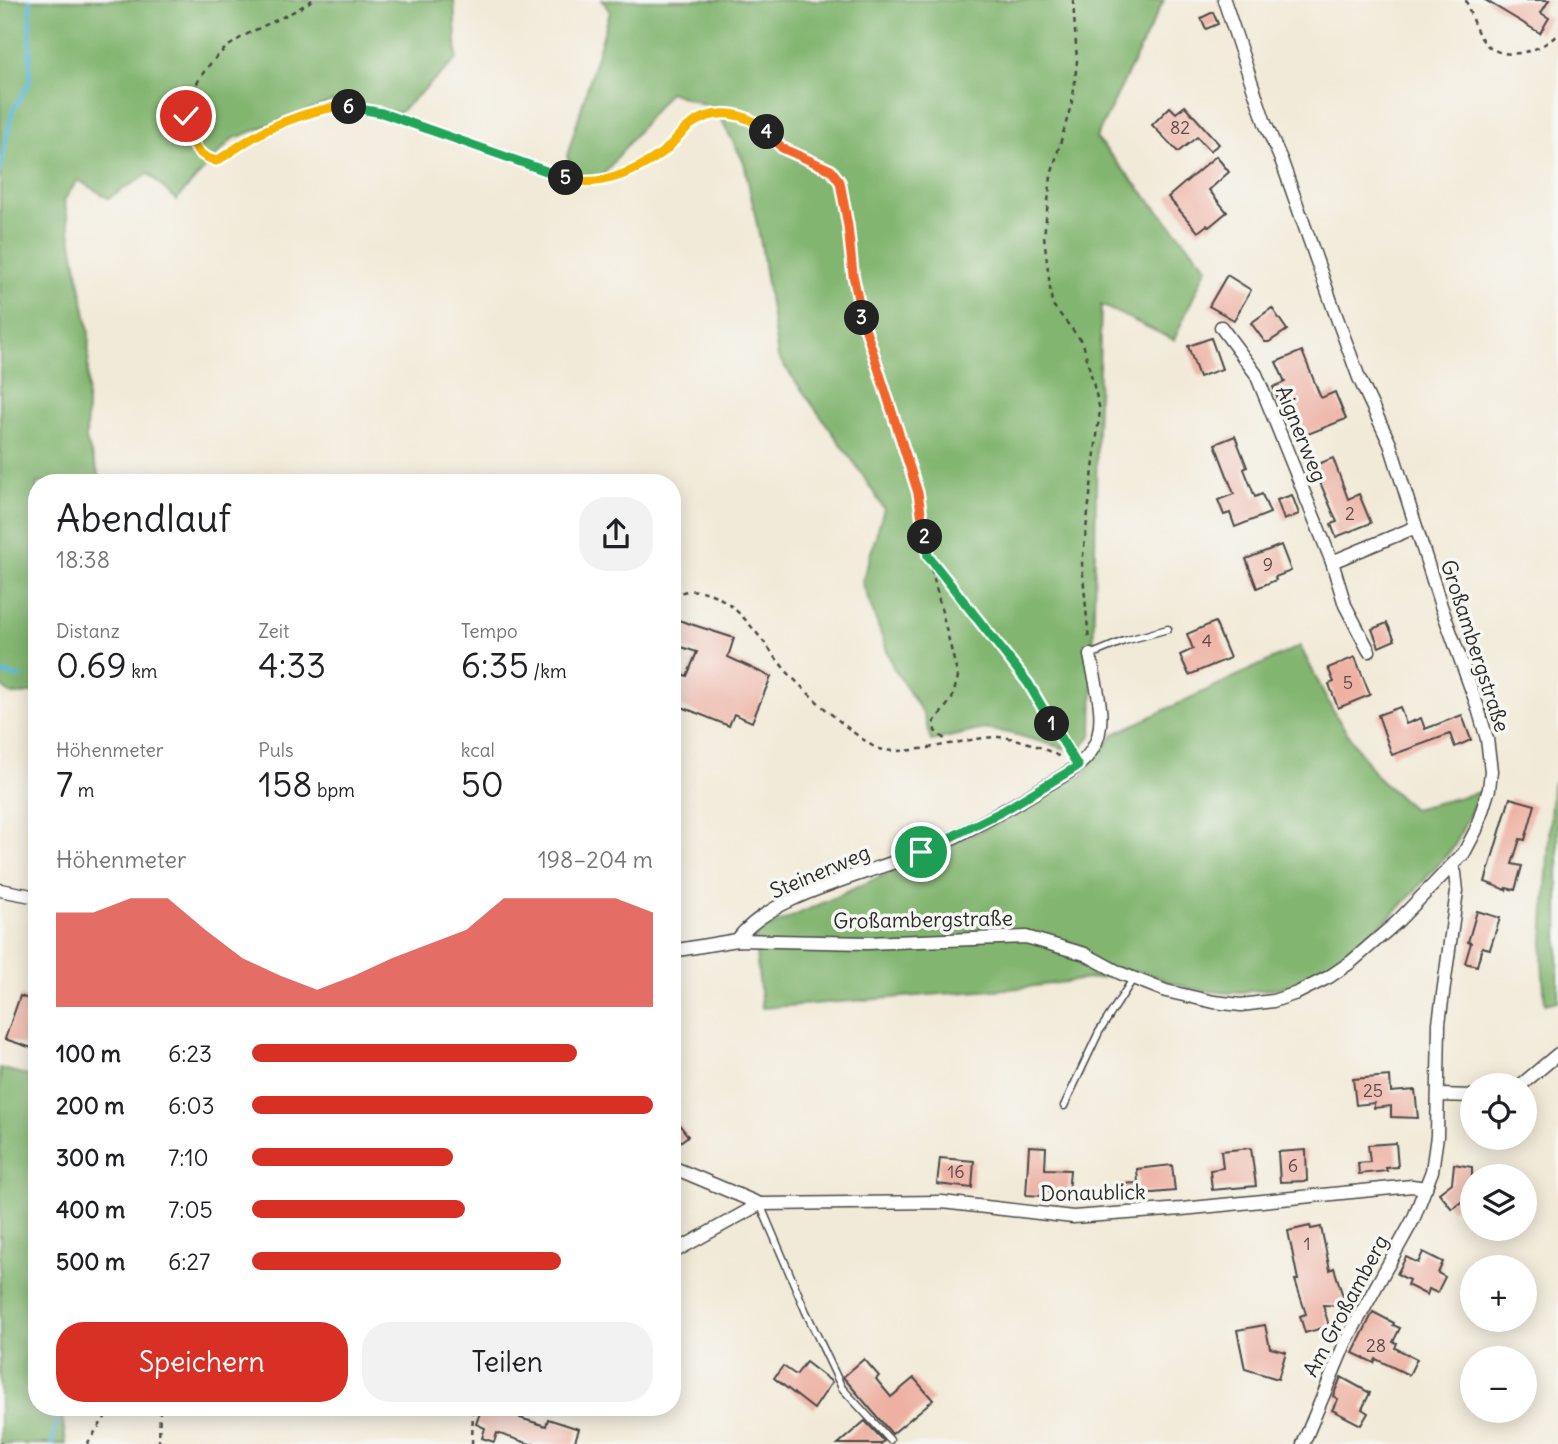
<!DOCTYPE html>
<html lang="de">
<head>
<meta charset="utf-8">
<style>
  :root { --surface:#fff; --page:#f2f2f2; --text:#202124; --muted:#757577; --accent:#d93025 }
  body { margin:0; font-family:Delius,sans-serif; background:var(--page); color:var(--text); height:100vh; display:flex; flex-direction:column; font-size:26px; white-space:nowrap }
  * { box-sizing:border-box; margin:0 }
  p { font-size:23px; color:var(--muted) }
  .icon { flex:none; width:38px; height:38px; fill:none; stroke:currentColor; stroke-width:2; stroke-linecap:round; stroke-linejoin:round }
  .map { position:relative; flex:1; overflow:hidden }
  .drawer { position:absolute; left:28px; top:474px; width:653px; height:942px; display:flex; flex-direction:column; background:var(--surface); border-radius:28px; box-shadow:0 4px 18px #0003 }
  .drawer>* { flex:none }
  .controls { position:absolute; left:1460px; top:1073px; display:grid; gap:14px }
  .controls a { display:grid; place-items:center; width:77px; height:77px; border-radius:50%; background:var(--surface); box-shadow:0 4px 18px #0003; font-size:35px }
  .pin { position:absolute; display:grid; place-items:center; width:60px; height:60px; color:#fff; margin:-30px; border:4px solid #fff; border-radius:50%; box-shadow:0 2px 7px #0007 }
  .km { position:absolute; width:35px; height:35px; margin:-18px; border-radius:50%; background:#222; color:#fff; font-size:19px; line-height:35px; text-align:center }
  .round { display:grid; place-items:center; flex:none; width:74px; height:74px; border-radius:28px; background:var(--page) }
  .headline { display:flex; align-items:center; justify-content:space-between; height:119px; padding:0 28px }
  h1 { font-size:38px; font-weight:600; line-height:52px }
  .metrics { display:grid; grid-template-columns:repeat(3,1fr); gap:10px; height:119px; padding:7px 28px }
  .metrics div { display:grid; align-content:center }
  .metrics b { font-size:35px; font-weight:600 }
  .metrics small { font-size:19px; font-weight:400 }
  .metrics p { font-size:19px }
  .chart { height:196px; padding:14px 28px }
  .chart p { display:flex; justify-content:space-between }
  .chart svg { width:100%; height:126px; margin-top:7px; fill:var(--accent); opacity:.7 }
  .action { display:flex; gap:14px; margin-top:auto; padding:14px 28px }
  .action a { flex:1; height:80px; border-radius:28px; background:var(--accent); color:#fff; font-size:28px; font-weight:600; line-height:80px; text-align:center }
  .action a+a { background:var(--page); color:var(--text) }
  ul { padding:0 28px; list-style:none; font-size:23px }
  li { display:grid; grid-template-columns:112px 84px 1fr; align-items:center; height:52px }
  li i { height:18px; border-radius:9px; background:var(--accent) }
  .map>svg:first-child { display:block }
</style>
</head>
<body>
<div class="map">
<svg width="1558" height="1444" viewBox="0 0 1558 1444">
  <rect width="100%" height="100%" fill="#f6f6f2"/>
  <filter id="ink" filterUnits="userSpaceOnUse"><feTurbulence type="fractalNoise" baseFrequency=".0143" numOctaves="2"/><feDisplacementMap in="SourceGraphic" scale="14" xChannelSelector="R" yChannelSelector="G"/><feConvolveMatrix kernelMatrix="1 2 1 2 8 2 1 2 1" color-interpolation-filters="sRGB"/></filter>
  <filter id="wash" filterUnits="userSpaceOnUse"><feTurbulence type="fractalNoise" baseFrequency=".00686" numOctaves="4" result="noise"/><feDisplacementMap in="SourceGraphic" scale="28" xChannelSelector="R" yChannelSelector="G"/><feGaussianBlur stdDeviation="1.57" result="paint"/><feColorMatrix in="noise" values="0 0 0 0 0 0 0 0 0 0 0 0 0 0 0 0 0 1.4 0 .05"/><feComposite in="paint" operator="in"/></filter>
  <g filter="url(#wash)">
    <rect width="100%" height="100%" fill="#f2ead8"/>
    <g fill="#82b56f" stroke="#56704d" stroke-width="2">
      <polygon points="0,0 454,0 457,59 399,113 333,101 232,139 176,200 149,174 108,198 78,180 64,200 89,332 86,440 102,483 37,483 37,692 12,695 0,685"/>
      <polygon points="602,0 1164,0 1096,138 1207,267 1174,340 1101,305 1097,432 1092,734 1078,752 1009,733 984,729 931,741 924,715 893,667 862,582 884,509 858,468 778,357 761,244 744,162 715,108 669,92 600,179 574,176 567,156 610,12"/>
      <polygon points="1300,646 1334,713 1377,777 1413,809 1480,792 1454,847 1402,905 1361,944 1330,969 1298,984 1264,990 1227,993 1191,989 1143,972 1019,988 762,1008 754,934 996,824 1037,802 1073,778 1081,777 1114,734"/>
      <polygon points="1558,779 1558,1001 1545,1004 1542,960 1552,785"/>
      <polygon points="0,1068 37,1078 37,1407 61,1407 66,1444 0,1444"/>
    </g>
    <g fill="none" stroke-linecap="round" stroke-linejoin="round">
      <g stroke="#59b5d7" stroke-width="4.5">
        <polyline points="0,170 12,112 30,81 30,0"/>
        <polyline points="0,673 21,677"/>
        <polyline points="52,1444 60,1407"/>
      </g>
    </g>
    <g id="blocks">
      <g fill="#eeb0a3">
        <polygon points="1485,0 1549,0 1541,13 1549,18 1540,33"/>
        <polygon points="1213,12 1218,24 1206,29 1201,18"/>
        <polygon points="1185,106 1219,144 1210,151 1197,137 1178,152 1152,125 1170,107 1176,113"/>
        <polygon points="1216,156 1229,172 1209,190 1227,212 1209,227 1207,225 1198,232 1168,197"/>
        <polygon points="1227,275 1251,290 1234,320 1209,306"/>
        <polygon points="1272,308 1287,330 1269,342 1265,342 1251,323"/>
        <polygon points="1211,338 1222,369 1199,377 1188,346"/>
        <polygon points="1302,351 1321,398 1335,392 1346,419 1303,436 1297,421 1288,424 1273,387 1285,382 1276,362"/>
        <polygon points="1235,436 1247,467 1244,469 1255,497 1262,494 1270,513 1235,527 1230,513 1224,515 1218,500 1234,494 1215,444"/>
        <polygon points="1333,458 1348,499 1359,494 1371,523 1336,537 1331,524 1337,522 1313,466"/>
        <polygon points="1292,495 1299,514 1284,520 1277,500"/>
        <polygon points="1281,545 1291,571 1275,577 1276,580 1257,588 1246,559"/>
        <polygon points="672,618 734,638 728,657 771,677 752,722 734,714 729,726 672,703 672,670 687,676 697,652 672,644"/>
        <polygon points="1215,622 1230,658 1189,675 1180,655 1193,649 1187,634"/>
        <polygon points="1387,623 1395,640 1379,647 1372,629"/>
        <polygon points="1355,657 1370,695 1338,708 1329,684 1334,682 1328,668"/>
        <polygon points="1400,707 1406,724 1421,718 1425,729 1462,715 1471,740 1455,747 1450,734 1392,755 1378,715"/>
        <polygon points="1510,798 1535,805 1525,840 1520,839 1512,864 1522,866 1515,890 1506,888 1506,890 1485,882"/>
        <polygon points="1477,911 1500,918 1490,949 1482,947 1477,966 1465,963 1471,943 1468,942"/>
        <polygon points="20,996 37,1002 37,1034 32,1048 5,1039"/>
        <polygon points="1390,1076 1391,1092 1415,1090 1418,1118 1391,1117 1391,1106 1374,1108 1374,1103 1356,1105 1353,1079"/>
        <polygon points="672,1115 688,1136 672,1148"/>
        <polygon points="1396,1143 1398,1167 1386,1168 1387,1171 1359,1174 1358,1163 1370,1162 1368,1145"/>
        <polygon points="1029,1146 1046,1147 1045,1169 1070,1170 1068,1193 1043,1191 1043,1196 1026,1195"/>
        <polygon points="1251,1148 1256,1186 1212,1190 1210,1170 1223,1168 1221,1151"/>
        <polygon points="1306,1150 1307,1181 1280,1182 1278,1152"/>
        <polygon points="940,1158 974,1161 972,1188 937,1184"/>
        <polygon points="1454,1164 1472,1167 1472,1200 1465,1199 1452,1209 1439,1193 1452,1183"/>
        <polygon points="1172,1165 1175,1191 1131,1195 1131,1202 1117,1202 1116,1184 1138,1183 1137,1169"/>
        <polygon points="1310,1226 1311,1229 1321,1227 1330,1270 1334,1268 1346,1306 1323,1305 1329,1326 1305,1333 1300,1316 1306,1314 1295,1280 1298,1280 1288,1231"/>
        <polygon points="1423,1252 1443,1262 1438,1273 1445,1277 1437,1293 1429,1289 1427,1295 1407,1285 1409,1280 1397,1274 1406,1257 1418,1263"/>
        <polygon points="1373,1312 1394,1323 1393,1325 1400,1328 1393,1342 1397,1343 1395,1348 1417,1359 1409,1375 1376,1359 1374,1363 1353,1353"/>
        <polygon points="1265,1325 1270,1348 1286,1352 1278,1379 1245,1369 1237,1330"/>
        <polygon points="864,1359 879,1376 876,1379 891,1397 914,1378 933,1400 892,1434 843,1377"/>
        <polygon points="806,1362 832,1382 814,1409 774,1378 783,1366 796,1375"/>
        <polygon points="1341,1377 1370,1393 1362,1409 1368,1413 1361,1425 1332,1410 1338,1399 1333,1396"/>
        <polygon points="482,1407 524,1407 520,1418 546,1426 548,1419 579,1429 574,1444 530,1444 497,1433 494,1442 482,1438 485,1428 476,1424"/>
        <polygon points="865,1421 884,1441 881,1444 838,1444"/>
      </g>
    </g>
  </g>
  <g filter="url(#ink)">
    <use href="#blocks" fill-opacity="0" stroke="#494845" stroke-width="2"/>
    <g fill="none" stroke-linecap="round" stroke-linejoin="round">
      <g stroke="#494845" stroke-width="9">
        <g id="lane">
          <polyline points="1090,655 1124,641 1168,629"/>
          <polyline points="1064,1106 1099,1032 1133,979"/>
          <polyline points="760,1204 806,1312 842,1388 890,1440"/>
        </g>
      </g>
      <g stroke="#494845" stroke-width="15">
        <g id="street">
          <polyline points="1221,327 1256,374 1332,562 1345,605 1369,651"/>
          <polyline points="1332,562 1416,527"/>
          <polyline points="0,890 37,897"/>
          <path d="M737,940C771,893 868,875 921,852C962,835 1001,813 1039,790C1058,778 1082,768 1093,748C1109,722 1095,683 1090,655"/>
          <polyline points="672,951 737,940 867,943 1026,937 1085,954 1120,973 1166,991 1214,1002 1241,1005 1273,1001 1297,993 1329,977 1351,962 1397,922 1464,853 1476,830 1489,789 1491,771 1487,739 1477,705 1441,606 1390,444 1359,378 1333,307 1282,162 1265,123 1224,0"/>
          <polyline points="1521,1085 1558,1054"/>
          <polyline points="1439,1095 1472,1096"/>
          <polyline points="672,1167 760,1204 942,1202 1073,1217 1182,1209 1412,1186 1426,1188"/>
          <polyline points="672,1253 760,1204"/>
          <polyline points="1303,1444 1346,1341 1413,1220 1432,1171 1437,1136 1439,1023 1457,891 1455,873 1451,867"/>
        </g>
      </g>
      <g stroke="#494845" stroke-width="2.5" stroke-dasharray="5 5" stroke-linecap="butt">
        <path d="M312,0C289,17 260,25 236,41C209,58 183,94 188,126C191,144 199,156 216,161L255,136L291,120L339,106L381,113L578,183L611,178L638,168L664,151L688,126L711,114L748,117L782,148L831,170L840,182L848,226L853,275L862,319L917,493L928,556L1028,683L1070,753"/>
        <polyline points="1073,0 1077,61 1073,98 1051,176 1044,236 1052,304 1083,343 1100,410 1082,564 1089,641"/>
        <path d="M1466,0C1470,14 1476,35 1487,45C1507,63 1542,50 1558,34"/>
        <polyline points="929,559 958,677 952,699 934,722 935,731 948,742"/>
        <path d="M672,596C725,570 761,644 790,675C814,700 842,725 871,745C895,762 965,737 997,737C1018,737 1044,748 1062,758"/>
        <polyline points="0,1443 2,1444"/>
        <polyline points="87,1444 112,1407"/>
        <polyline points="159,1444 160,1407"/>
        <polyline points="472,1444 473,1407"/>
      </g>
      <use href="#lane" stroke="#fff" stroke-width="6"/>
      <use href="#street" stroke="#fff" stroke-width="12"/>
    </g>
  </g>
  <g fill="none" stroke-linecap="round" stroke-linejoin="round" filter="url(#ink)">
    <g stroke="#fff" stroke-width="14">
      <polyline id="split-1" points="921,852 1003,811 1078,766 1052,724"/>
    </g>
    <g stroke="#fff" stroke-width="14">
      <polyline id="split-2" points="925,537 928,556 1028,683 1052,724"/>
    </g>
    <g stroke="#fff" stroke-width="14">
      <polyline id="split-3" points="862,318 918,493 925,537"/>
    </g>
    <g stroke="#fff" stroke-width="14">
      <polyline id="split-4" points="767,132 782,148 831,170 840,182 848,226 853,275 862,318"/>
    </g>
    <g stroke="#fff" stroke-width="14">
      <path id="split-5" d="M566,178C597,189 636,172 662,153C672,146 679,133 689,126C714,107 745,111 767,132"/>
    </g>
    <g stroke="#fff" stroke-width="14">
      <polyline id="split-6" points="349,107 382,113 566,178"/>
    </g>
    <g stroke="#fff" stroke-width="14">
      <path id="split-7" d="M186,116C190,139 192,154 216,161C229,154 241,144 254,137C274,124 326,104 349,107"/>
    </g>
    <use href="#split-1" stroke="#22a559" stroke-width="9"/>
    <use href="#split-2" stroke="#22a559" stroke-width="9"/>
    <use href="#split-3" stroke="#f0652b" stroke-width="9"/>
    <use href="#split-4" stroke="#f0652b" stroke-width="9"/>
    <use href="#split-5" stroke="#f5b400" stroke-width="9"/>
    <use href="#split-6" stroke="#22a559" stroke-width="9"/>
    <use href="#split-7" stroke="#f5b400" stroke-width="9"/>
  </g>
  <g text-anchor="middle" stroke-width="7" stroke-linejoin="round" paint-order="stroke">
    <g font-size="18" fill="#5c4c49">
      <text x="1180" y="134">82</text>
      <text x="1350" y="520">2</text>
      <text x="1268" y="571">9</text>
      <text x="1207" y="647">4</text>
      <text x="1348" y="689">5</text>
      <text x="1373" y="1097">25</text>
      <text x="1293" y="1172">6</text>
      <text x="956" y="1178">16</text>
      <text x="1307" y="1250">1</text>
      <text x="1376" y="1352">28</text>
    </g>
    <g font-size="21" fill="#2b2b2b" stroke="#f6f6f2">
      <text transform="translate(1301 434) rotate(68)" y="7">Aignerweg</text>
      <text transform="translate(1475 646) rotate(72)" y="7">Großambergstraße</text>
      <text transform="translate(820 872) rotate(-23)" y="7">Steinerweg</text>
      <text transform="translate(923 920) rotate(-1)" y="7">Großambergstraße</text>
      <text transform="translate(1093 1193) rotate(-1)" y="7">Donaublick</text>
      <text transform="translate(1346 1306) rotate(-62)" y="7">Am Großamberg</text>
    </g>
  </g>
</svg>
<div class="controls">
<a><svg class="icon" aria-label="locate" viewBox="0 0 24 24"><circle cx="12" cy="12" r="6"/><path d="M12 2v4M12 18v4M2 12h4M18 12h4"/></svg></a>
<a><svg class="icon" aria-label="layers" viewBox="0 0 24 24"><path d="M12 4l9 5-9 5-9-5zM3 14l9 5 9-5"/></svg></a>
<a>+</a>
<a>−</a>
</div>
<div class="pin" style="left:921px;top:852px;background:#1e9e55"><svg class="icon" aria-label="arrive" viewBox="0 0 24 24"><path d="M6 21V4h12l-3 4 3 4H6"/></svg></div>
<div class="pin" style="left:186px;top:116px;background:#d93025"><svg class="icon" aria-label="check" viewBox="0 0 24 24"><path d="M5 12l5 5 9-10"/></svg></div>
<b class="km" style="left:1052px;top:724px">1</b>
<b class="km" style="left:925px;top:537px">2</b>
<b class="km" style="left:862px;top:318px">3</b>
<b class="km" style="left:767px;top:132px">4</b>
<b class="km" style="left:566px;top:178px">5</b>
<b class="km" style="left:349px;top:107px">6</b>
<section class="drawer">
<div class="headline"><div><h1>Abendlauf</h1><p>18:38</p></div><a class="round"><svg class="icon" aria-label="share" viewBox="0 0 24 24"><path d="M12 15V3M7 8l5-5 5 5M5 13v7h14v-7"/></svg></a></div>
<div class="metrics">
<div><p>Distanz</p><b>0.69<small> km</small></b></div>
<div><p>Zeit</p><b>4:33</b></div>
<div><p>Tempo</p><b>6:35<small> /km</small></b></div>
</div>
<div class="metrics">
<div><p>Höhenmeter</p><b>7<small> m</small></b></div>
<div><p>Puls</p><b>158<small> bpm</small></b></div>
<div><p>kcal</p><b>50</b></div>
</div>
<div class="chart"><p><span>Höhenmeter</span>198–204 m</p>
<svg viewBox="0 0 160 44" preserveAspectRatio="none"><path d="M0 44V11L10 11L20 6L30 6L40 17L50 27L60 33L70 38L80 33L90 27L100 22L110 17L120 6L130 6L140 6L150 6L160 11V44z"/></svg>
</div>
<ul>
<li><b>100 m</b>6:23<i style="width:81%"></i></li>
<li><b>200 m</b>6:03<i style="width:100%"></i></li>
<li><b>300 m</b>7:10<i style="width:50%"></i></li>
<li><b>400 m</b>7:05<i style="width:53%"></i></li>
<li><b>500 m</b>6:27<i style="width:77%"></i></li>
</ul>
<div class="action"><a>Speichern</a><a>Teilen</a></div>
</section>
</div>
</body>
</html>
